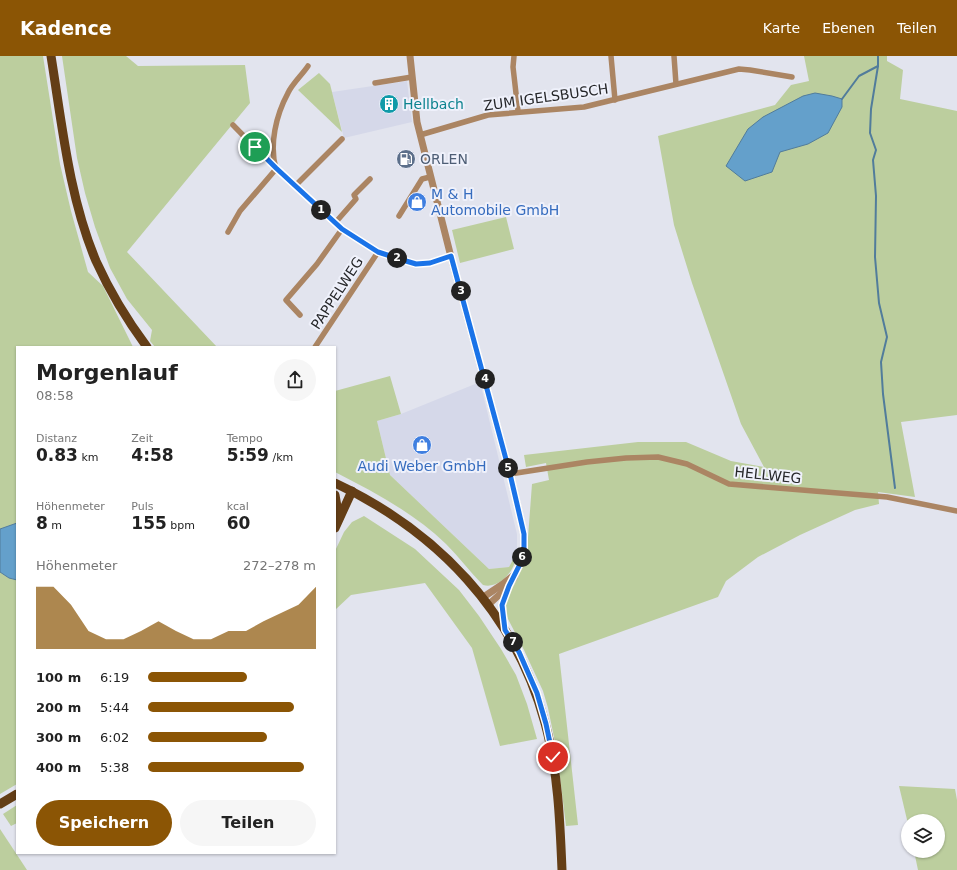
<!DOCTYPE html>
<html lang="de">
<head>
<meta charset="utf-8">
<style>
  :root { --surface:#fff; --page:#f6f6f6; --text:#222; --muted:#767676; --accent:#8b5505 }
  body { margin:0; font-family:"DejaVu Sans",sans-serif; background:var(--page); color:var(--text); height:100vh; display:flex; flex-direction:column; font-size:15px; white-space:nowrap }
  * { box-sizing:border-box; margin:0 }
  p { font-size:13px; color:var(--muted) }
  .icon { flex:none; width:22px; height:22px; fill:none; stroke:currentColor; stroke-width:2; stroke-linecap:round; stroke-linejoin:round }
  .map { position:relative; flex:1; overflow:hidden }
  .drawer { position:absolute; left:16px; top:290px; width:320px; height:508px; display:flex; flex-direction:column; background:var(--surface); border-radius:0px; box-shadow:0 1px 3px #0004 }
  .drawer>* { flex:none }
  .controls { position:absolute; left:901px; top:758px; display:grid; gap:8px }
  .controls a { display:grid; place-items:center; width:44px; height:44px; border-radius:50%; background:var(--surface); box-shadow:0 1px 3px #0004; font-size:20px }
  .pin { position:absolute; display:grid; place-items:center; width:34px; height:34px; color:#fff; margin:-17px; border:2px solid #fff; border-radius:50%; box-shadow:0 1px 4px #0007 }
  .km { position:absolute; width:20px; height:20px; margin:-10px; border-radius:50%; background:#222; color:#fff; font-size:11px; line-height:20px; text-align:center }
  .round { display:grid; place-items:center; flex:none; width:42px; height:42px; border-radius:21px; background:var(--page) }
  .head { display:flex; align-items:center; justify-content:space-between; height:68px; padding:0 20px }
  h1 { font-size:22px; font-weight:700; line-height:30px }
  .metrics { display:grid; grid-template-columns:repeat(3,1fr); gap:6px; height:68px; padding:4px 20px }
  .metrics div { display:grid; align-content:center }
  .metrics b { font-size:17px; font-weight:700 }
  .metrics small { font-size:11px; font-weight:400 }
  .metrics p { font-size:11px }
  .chart { height:112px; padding:8px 20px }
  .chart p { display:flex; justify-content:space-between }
  .chart svg { width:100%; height:72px; margin-top:4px; fill:var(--accent); opacity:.7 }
  .action { display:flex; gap:8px; margin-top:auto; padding:8px 20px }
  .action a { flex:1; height:46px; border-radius:24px; background:var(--accent); color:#fff; font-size:16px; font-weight:700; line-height:46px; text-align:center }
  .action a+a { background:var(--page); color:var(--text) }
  ul { padding:0 20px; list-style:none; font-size:13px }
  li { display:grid; grid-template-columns:64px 48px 1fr; align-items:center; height:30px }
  li i { height:10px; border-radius:5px; background:var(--accent) }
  header { display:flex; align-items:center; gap:24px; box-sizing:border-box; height:56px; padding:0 20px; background:var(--accent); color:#fff }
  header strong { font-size:19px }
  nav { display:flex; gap:22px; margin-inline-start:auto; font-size:14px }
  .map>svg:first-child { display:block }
</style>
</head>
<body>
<header>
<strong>Kadence</strong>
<nav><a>Karte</a><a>Ebenen</a><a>Teilen</a></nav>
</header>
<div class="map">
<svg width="957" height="814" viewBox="0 0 957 814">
  <rect width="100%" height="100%" fill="#e2e4ee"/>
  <g fill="#d5d8e9">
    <polygon points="407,25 412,66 344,82 332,36"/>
    <polygon points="480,326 517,478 517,496 509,511 489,513 390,419 377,365 401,358"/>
  </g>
  <g fill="#bcce9e">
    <polygon points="0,0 43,0 60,108 71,155 88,216 103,230 133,291 17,291 17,467 0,473"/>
    <polygon points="62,0 126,0 138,10 245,9 250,47 127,196 217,291 155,291 150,285 152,274 127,243 110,212 95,171 85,137 77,102"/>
    <polygon points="804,0 887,0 887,5 903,14 900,43 957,55 957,359 901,366 915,441 878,436 879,448 855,454 800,479 758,501 726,525 718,541 559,598 578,769 566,770 557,696 548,652 543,635 524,594 507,561 506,549 506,543 518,522 527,495 532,428 549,424 546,407 526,411 524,399 638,386 686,386 731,405 764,411 741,368 692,227 674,169 658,80 775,49 791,29 809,25"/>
    <polygon points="319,17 330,28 342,76 298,34"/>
    <polygon points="506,161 514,193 460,207 452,174"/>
    <path d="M390,320L401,358L377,365L390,419L489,513L509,511L517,496C516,499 516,503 515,506C511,519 497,533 483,529C470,516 459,501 446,488C414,457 374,436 335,416V335Z"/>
    <polygon points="364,460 415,493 459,534 479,560 501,593 516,619 527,648 537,683 500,690 472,592 425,527 351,539 335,554 335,495 344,476 352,466"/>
    <polygon points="0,516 9,522 17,524 17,728 0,738"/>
    <polygon points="899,730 955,733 957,744 957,814 918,814 914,795 938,795 938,765 908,765 908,768"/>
    <polygon points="17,749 17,767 11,770 3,758"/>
    <polygon points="0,773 27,814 0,814"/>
  </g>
  <g fill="#64a0cb" stroke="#517c9b">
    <polygon points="815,37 832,40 842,43 842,51 828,77 808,88 780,96 772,116 745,125 726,110 748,73 763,61 803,40"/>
    <polygon points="17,467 17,524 9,522 0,516 0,473"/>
  </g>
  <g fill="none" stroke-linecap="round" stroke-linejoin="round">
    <g stroke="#517c9b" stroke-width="2">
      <polyline points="878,0 878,10 871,53 870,77 876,94 873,104 876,140 875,201 879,247 887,281 881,306 883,338 895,432"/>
      <polyline points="842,43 859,20 878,10"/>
    </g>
    <g stroke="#ab8563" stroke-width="5.5">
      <polyline points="514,0 513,11 518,55"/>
      <polyline points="611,0 615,44"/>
      <polyline points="674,0 676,28"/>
      <polyline points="375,27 412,21"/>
      <polyline points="233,69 276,113 342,173 378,196 406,205 416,208 430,207 451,201"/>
      <polyline points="420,79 488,59 584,51 739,13 750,14 792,21"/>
      <polyline points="295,130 342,83"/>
      <polyline points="399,160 422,123 430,121"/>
      <polyline points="335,167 356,143 354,139 370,123"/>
      <path d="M228,176L240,155L276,113C269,89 276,59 288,37C292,28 302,19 308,10"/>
      <polyline points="300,259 286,244 317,208 342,173"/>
      <polyline points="315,291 378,196"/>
      <polyline points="510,418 587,406 626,402 658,401 687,408 729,428 887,441 957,455"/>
    </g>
    <g stroke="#ab8563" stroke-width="7">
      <polyline points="410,0 417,66 451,201 510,418 524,478 524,495 514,522 509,530 488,549"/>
      <polyline points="482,542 503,528 514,519"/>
      <polyline points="505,574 502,549 508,532"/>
    </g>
    <g stroke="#643e16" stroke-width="9">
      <path d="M51,0C62,68 69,141 96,205C110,236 127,264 147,291"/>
      <path d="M335,427C437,475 515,556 545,667C558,714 560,765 562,814"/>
      <polyline points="335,439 339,462"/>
      <polyline points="335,472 352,435"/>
      <polyline points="0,748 17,738"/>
    </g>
  </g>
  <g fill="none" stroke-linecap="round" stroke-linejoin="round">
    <g stroke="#fff" stroke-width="8">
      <polyline id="route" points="255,91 276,112 342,173 378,196 406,205 416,208 430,207 451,200 510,418 524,478 524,496 519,510 509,530 502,549 505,574 519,596 537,637 546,668 553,701"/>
    </g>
    <use href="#route" stroke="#1a73e8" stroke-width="5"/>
  </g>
  <defs>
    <g id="building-disc" transform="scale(1)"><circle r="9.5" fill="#0f9aa8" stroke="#eff1fb"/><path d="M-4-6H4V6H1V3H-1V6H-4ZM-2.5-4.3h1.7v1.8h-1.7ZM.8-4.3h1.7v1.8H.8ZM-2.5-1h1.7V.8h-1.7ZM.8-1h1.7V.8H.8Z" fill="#fff"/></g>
    <g id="fuel-disc" transform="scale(1)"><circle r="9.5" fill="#5c6f8a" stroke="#eff1fb"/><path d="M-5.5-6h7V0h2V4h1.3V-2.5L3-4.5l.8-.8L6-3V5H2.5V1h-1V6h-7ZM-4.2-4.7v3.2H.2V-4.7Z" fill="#fff"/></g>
    <g id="shop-disc" transform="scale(1)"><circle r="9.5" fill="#3f7fe0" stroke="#eff1fb"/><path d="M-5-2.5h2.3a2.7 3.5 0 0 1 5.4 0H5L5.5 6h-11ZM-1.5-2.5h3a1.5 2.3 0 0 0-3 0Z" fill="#fff"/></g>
  </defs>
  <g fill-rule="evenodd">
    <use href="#building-disc" x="389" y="48"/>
    <use href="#fuel-disc" x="406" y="103"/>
    <use href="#shop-disc" x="417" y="146"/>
    <use href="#shop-disc" x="422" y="389"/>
  </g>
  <g text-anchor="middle" stroke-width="4" stroke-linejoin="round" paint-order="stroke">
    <g font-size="14" fill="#26272a" stroke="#eff1fb">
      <text transform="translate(546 41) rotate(-8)" y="5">ZUM IGELSBUSCH</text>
      <text transform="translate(337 237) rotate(-57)" y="5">PAPPELWEG</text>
      <text transform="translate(768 419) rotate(6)" y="5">HELLWEG</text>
    </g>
    <g font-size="14" fill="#0d838f" stroke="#eff1fb" text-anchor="start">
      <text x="403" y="53">Hellbach</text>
    </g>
    <g font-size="14" fill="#4e5e75" stroke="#eff1fb" text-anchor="start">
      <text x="420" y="108">ORLEN</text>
    </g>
    <g font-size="14" fill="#366cbe" stroke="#eff1fb" text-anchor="start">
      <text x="431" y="143">M &amp; H<tspan x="431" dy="16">Automobile GmbH</tspan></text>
      <text x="422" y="415" text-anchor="middle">Audi Weber GmbH</text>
    </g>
  </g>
</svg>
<div class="controls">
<a><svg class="icon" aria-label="layers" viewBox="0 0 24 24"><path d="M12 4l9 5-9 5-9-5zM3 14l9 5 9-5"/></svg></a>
</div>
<div class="pin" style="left:255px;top:91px;background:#1e9e55"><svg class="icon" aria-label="arrive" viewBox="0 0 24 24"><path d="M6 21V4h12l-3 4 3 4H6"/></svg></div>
<div class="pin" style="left:553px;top:701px;background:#d93025"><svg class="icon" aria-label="check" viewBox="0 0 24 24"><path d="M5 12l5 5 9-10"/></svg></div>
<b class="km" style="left:321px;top:154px">1</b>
<b class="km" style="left:397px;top:202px">2</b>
<b class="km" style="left:461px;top:235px">3</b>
<b class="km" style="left:485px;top:323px">4</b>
<b class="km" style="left:508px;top:412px">5</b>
<b class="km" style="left:522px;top:501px">6</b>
<b class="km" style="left:513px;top:586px">7</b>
<section class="drawer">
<div class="head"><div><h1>Morgenlauf</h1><p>08:58</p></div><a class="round"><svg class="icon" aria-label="share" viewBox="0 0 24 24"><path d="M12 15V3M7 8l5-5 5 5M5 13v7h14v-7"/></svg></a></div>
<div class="metrics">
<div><p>Distanz</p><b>0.83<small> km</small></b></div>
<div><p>Zeit</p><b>4:58</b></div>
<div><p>Tempo</p><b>5:59<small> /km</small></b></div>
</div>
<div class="metrics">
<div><p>Höhenmeter</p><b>8<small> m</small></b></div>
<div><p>Puls</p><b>155<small> bpm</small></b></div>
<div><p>kcal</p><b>60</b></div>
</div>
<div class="chart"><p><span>Höhenmeter</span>272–278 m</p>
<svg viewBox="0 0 160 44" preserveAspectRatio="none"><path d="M0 44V6L10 6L20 17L30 33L40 38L50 38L60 33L70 27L80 33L90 38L100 38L110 33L120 33L130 27L140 22L150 17L160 6V44z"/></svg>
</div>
<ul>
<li><b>100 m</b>6:19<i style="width:59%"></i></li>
<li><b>200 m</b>5:44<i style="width:87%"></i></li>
<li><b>300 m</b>6:02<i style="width:71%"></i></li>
<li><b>400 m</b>5:38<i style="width:93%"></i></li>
</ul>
<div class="action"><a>Speichern</a><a>Teilen</a></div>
</section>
</div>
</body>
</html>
